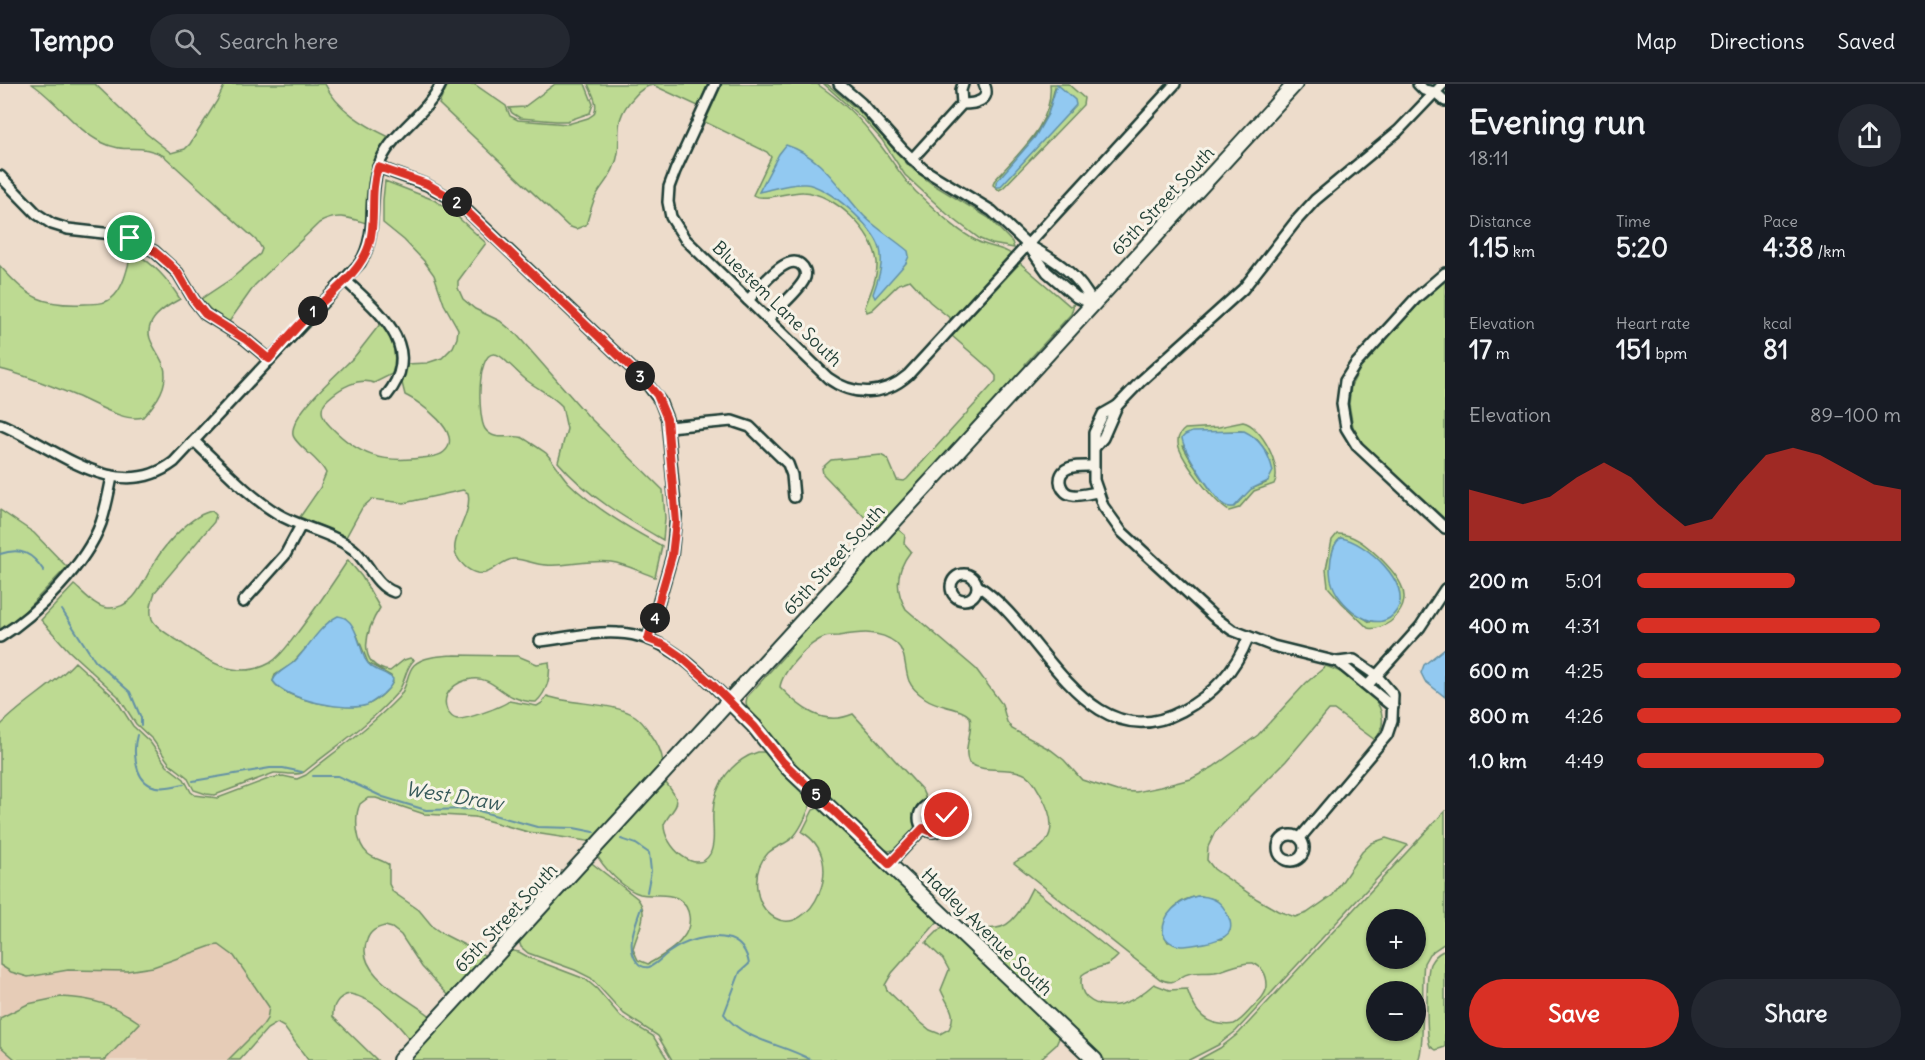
<!DOCTYPE html>
<html lang="en">
<head>
<meta charset="utf-8">
<style>
  :root { --surface:#171b24; --page:#242831; --text:#f1f3f6; --muted:#9ea1a6; --line:#363941; --accent:#d93025 }
  body { margin:0; font-family:Delius,sans-serif; background:var(--page); color:var(--text); height:100vh; display:flex; flex-direction:column; font-size:22px; white-space:nowrap }
  * { box-sizing:border-box; margin:0 }
  p { font-size:20px; color:var(--muted) }
  .icon { flex:none; width:33px; height:33px; fill:none; stroke:currentColor; stroke-width:2; stroke-linecap:round; stroke-linejoin:round }
  .map { position:relative; flex:1; overflow:hidden }
  .sheet { display:flex; flex-direction:column; background:var(--surface); width:480px }
  .sheet>* { flex:none }
  .controls { position:absolute; left:1366px; top:825px; display:grid; gap:12px }
  .controls a { display:grid; place-items:center; width:60px; height:60px; border-radius:50%; background:var(--surface); box-shadow:0 2px 4px #0004; font-size:30px }
  .pin { position:absolute; display:grid; place-items:center; width:51px; height:51px; color:#fff; margin:-26px; border:3px solid #fff; border-radius:50%; box-shadow:0 2px 6px #0007 }
  .km { position:absolute; width:30px; height:30px; margin:-15px; border-radius:50%; background:#222; color:#fff; font-size:16px; line-height:30px; text-align:center }
  .round { display:grid; place-items:center; flex:none; width:63px; height:63px; border-radius:32px; background:var(--page) }
  .headline { display:flex; align-items:center; justify-content:space-between; height:102px; padding:0 24px }
  h1 { font-size:33px; font-weight:700; line-height:45px }
  .stats { display:grid; grid-template-columns:repeat(3,1fr); gap:9px; height:102px; padding:6px 24px }
  .stats div { display:grid; align-content:center }
  .stats b { font-size:26px; font-weight:700 }
  .stats small { font-size:16px; font-weight:400 }
  .stats p { font-size:16px }
  .chart { height:168px; padding:12px 24px }
  .chart p { display:flex; justify-content:space-between }
  .chart svg { width:100%; height:108px; margin-top:6px; fill:var(--accent); opacity:.7 }
  .button { display:flex; gap:12px; margin-top:auto; padding:12px 24px }
  .button a { flex:1; height:69px; border-radius:36px; background:var(--accent); color:#fff; font-size:24px; font-weight:700; line-height:69px; text-align:center }
  .button a+a { background:var(--page); color:var(--text) }
  ul { padding:0 24px; list-style:none; font-size:20px }
  li { display:grid; grid-template-columns:96px 72px 1fr; align-items:center; height:45px }
  li i { height:15px; border-radius:8px; background:var(--accent) }
  header { display:flex; align-items:center; gap:36px; box-sizing:border-box; height:84px; padding:0 30px; background:var(--surface); border-bottom:2px solid var(--line) }
  header strong { font-size:28px }
  nav { display:flex; gap:33px; margin-inline-start:auto; font-size:21px }
  .search { width:420px; height:54px; background:var(--page); display:flex; align-items:center; gap:15px; box-sizing:border-box; padding:0 21px; border-radius:33px; color:var(--muted); font-size:22px }
  main { display:flex; flex:1; min-height:0 }
  .map>svg:first-child { display:block }
</style>
</head>
<body>
<header>
<strong>Tempo</strong>
<div class="search"><svg class="icon" aria-label="search" viewBox="0 0 24 24"><circle cx="10" cy="10" r="6"/><path d="M15 15l6 6"/></svg>Search here</div>
<nav><a>Map</a><a>Directions</a><a>Saved</a></nav>
</header>
<main>
<div class="map">
<svg width="1445" height="976" viewBox="0 0 1445 976">
  <rect width="100%" height="100%" fill="#eddccb"/>
  <filter id="ink" filterUnits="userSpaceOnUse"><feTurbulence type="fractalNoise" baseFrequency=".0167" numOctaves="2"/><feDisplacementMap in="SourceGraphic" scale="12" xChannelSelector="R" yChannelSelector="G"/><feConvolveMatrix kernelMatrix="1 2 1 2 8 2 1 2 1" color-interpolation-filters="sRGB"/></filter>
  <g filter="url(#ink)">
    <polygon fill="#e6ccb7" points="0,669 301,906 236,976 0,976"/>
    <g fill="#bdda92" stroke="#6e8c63" stroke-width="1.5" fill-rule="evenodd">
      <path d="M32,0H95L147,50L171,69L185,65L190,60L217,17L225,0H325C337,25 364,41 389,53C368,78 365,107 366,139C347,133 337,129 319,139L255,201L229,238L211,226L201,215L231,195L260,170L262,165L258,158L164,72C140,58 126,71 101,58C76,46 56,16 32,0Z"/>
      <path d="M448,0H474L506,22L510,32L518,36L568,40L588,34L594,30C599,19 592,10 588,0H708L698,22L653,1C645,2 639,7 634,13C608,40 626,55 614,83C610,94 600,103 595,114C591,123 589,132 586,141L576,145L568,142L439,20Z"/>
      <polygon points="555,0 585,0 593,20 590,29 567,37 556,37 520,34 512,29 509,24 524,23"/>
      <path d="M722,0H817C839,15 861,35 877,57C891,74 900,92 916,108C935,125 954,145 977,157C987,163 1002,163 1011,170L951,235L930,218L910,196L899,200L872,226L867,228L865,223C870,210 878,192 877,178C874,147 834,109 803,108C790,107 763,118 753,111L771,73L767,68L705,38Z"/>
      <polygon points="824,0 827,0 860,28 909,82 932,100 989,134 1012,158 1014,164 992,160 980,155 947,130 905,91 882,56 865,37"/>
      <path d="M1050,0H1068L1084,14L1083,21L1003,104L999,106L993,101L994,97C1018,69 1054,40 1050,0ZM1055,3L1071,27L1030,59L1048,30Z"/>
      <path d="M385,97L434,116L450,126L486,159L458,197V204L463,215L475,225L500,237L517,251L588,332L663,406L665,434L663,456C625,434 587,412 558,378L567,345L562,322C553,312 540,306 529,298C522,293 516,286 509,280C505,276 500,270 494,270C476,269 478,335 485,345C495,359 511,349 523,354C527,356 543,367 546,369C554,378 560,389 568,398C594,424 630,445 662,462L655,493C640,488 626,480 611,478C589,475 567,483 546,481C535,481 525,475 514,475C501,475 491,493 477,489C468,487 460,479 456,471C449,455 473,430 468,409L463,406L404,419L372,415L362,424L346,453L300,433L320,404L326,389C320,375 295,361 293,351C289,330 341,287 355,272C364,261 372,250 381,239C393,254 398,272 392,290L374,299C358,293 340,304 328,315C318,324 322,334 330,342C359,372 382,379 422,374C429,373 439,373 444,368C465,350 420,318 405,311L402,299L406,280L427,279L442,274L453,263L457,254L458,245L444,220L434,191L424,177L404,156L383,139V116Z"/>
      <path d="M132,167C154,180 167,194 180,215C165,223 142,237 151,257C156,269 166,279 165,292C165,307 153,323 143,333C125,339 94,319 76,312C52,302 25,291 0,285V182C29,214 41,222 85,220C97,220 107,220 115,211C125,200 128,181 132,167Z"/>
      <polygon points="1020,179 1070,222 1074,220 1071,230 1025,280 1028,284 878,447 823,390 822,384 831,376 881,371 888,375 897,396 904,397 907,395 996,297 996,292 991,286 952,252"/>
      <polygon points="1445,197 1445,435 1363,360 1353,343 1349,320 1351,302 1362,281 1416,223"/>
      <path d="M1243,338C1261,341 1283,384 1274,400L1254,407L1239,424L1229,427C1215,419 1177,372 1178,357C1178,351 1181,348 1185,345L1219,343ZM1241,347L1256,354L1268,370L1266,399L1251,405L1232,423C1216,420 1191,378 1183,362L1214,348Z"/>
      <polygon points="0,426 34,449 67,483 20,532 0,546"/>
      <path d="M212,427L216,431L214,438L155,508C152,517 149,526 152,535C156,544 169,551 177,556C204,575 236,598 270,579C280,573 288,561 295,552C314,527 331,502 348,476L362,493L380,524C367,544 354,581 390,587L404,576L410,574L414,576C404,585 406,599 397,609C370,640 335,663 304,688C295,693 283,688 274,689L215,711L206,710L194,706L187,693L169,679L153,656L136,640L118,612L69,567L41,536L74,501C83,508 96,524 108,524C136,526 145,492 157,474C167,458 193,430 212,427ZM345,534L357,551L368,579L391,592L393,598C388,607 375,619 365,621C344,627 285,616 273,597L275,591L291,581L330,537Z"/>
      <path d="M895,443L905,451L904,459L911,467C897,485 894,505 906,525L976,585L1002,620L1007,638L1012,645L1051,666L1064,676L1082,696L1117,707L1136,708L1160,703L1191,695L1213,683L1258,651L1306,599L1326,582C1355,592 1400,623 1375,656L1334,626H1329L1286,677L1215,748L1208,763L1207,776L1214,785L1257,815L1278,827L1295,833L1307,829L1333,811L1362,768L1372,759L1386,754L1408,761L1236,947L1218,961L1189,976H1105L973,850C981,844 987,845 996,844C1014,843 1025,818 1032,804L1118,872C1105,887 1096,880 1082,891C1076,917 1100,925 1122,920C1134,916 1145,908 1154,900L1169,906L1187,905C1193,923 1201,938 1220,940C1225,941 1230,941 1234,940C1241,937 1247,929 1252,924C1258,918 1267,910 1267,901C1267,891 1262,883 1253,879C1239,878 1229,885 1215,888C1207,889 1199,888 1191,889C1176,892 1177,903 1160,895L1014,779C1020,774 1027,772 1034,768C1058,753 1053,732 1041,711C1036,702 1031,691 1019,688C1002,682 986,690 969,679C962,663 974,649 970,633C961,623 939,624 925,614C919,610 912,604 909,597C904,584 907,569 896,559C879,545 857,549 838,552C834,552 829,552 825,553C809,558 782,588 780,603C800,624 823,643 853,630L922,706L926,715C907,725 919,732 914,744C910,752 899,760 893,766L889,767L883,765L784,669L747,625L746,618L747,613L791,564L788,560ZM1201,812L1216,816L1230,846L1222,855L1168,858L1163,849C1167,828 1177,814 1201,812Z"/>
      <path d="M1337,450C1353,449 1367,462 1378,472C1397,490 1419,515 1390,538C1384,542 1376,546 1368,544L1342,519L1328,503L1326,485L1332,456ZM1341,454L1398,501L1400,517L1370,538C1346,523 1327,505 1331,476C1333,467 1333,460 1341,454Z"/>
      <path d="M454,571L518,572L537,580L549,578C551,593 547,608 536,618C529,618 520,616 513,613C500,608 489,592 472,595C457,597 440,609 447,626C449,630 452,634 457,635C465,636 502,623 509,617L537,622L542,619L547,612C572,621 614,618 635,632C641,636 646,643 650,649C657,658 662,668 663,679L593,758L528,748L475,733L424,730L376,714H368L360,720C354,733 356,760 368,770C374,775 383,776 389,781V800L393,808L419,826L433,843L443,850L488,873L451,914L422,883L401,851L392,844L385,842C376,844 370,847 367,856C353,891 413,916 433,934L411,957C397,938 374,914 350,910C338,912 332,922 333,933L377,976H308L284,943L277,939L267,945L240,976H228L263,941L267,935L269,923L234,872L219,861L211,862L153,883L127,887L68,886L28,893L11,888L0,881V642C24,617 52,603 75,578L115,614L133,642L150,658L167,682L184,695L191,708L195,711L218,714L271,694L283,692L297,695L306,691C337,666 370,643 398,614C408,604 406,589 414,581C424,572 442,572 454,571Z"/>
      <path d="M758,668H766L783,687L812,715C809,726 802,743 794,752C788,760 775,762 768,769C751,787 753,821 775,834C809,854 850,776 802,748L813,726L821,723L939,836L892,889L885,901L887,906L919,937L930,946L940,950L949,945C958,929 947,921 941,906L949,886L943,875L926,859L944,841L1060,952L1056,961L1039,976H672L658,952L624,930L591,894L575,886L528,869L521,863L518,854L589,777L637,814C651,830 637,847 633,865L638,876L648,880C659,874 675,865 682,855C693,842 692,823 677,814C664,808 653,813 640,810C625,806 602,783 596,769L666,699C685,723 675,719 664,740C663,762 697,793 710,770C716,758 712,740 713,728C714,701 732,676 758,668Z"/>
      <path d="M1445,727V859L1429,870L1424,879C1421,897 1425,967 1418,976H1198L1220,964L1239,949ZM1377,836H1416V874H1377ZM1377,908H1416V946H1377Z"/>
      <polygon points="507,866 519,868 530,874 585,895 597,905 621,933 653,952 668,976 407,976"/>
      <path d="M1443,867L1445,868V963L1436,966L1430,962C1426,952 1426,891 1430,880C1433,874 1437,870 1443,867Z"/>
      <path d="M61,913C92,914 115,921 140,939L105,976H16L0,962V934L28,920Z"/>
    </g>
    <g fill="#92c9f1" stroke="#6491a5" stroke-width="1.5">
      <polygon points="1057,0 1075,16 1076,21 1000,103 996,103 996,98 1035,53 1048,30"/>
      <path d="M786,61C824,73 839,106 864,132C877,145 894,155 908,167L909,172L906,179L875,214L873,210C878,195 884,181 880,165C875,143 827,101 805,100C790,99 773,105 759,108L779,70Z"/>
      <path d="M1244,347C1261,355 1269,370 1273,387L1268,397L1251,405L1234,423C1228,423 1229,424 1224,421C1214,413 1183,366 1182,354L1185,351L1192,348Z"/>
      <path d="M1341,454C1365,457 1413,500 1397,526C1379,555 1341,523 1333,502C1329,493 1330,484 1331,474C1333,466 1334,459 1341,454Z"/>
      <path d="M338,532C356,533 359,562 365,575C371,587 385,587 393,595C392,602 388,605 383,610C378,614 373,618 367,621C347,628 285,616 273,597C275,589 287,584 294,578C308,564 320,541 338,532Z"/>
      <polygon points="1445,564 1445,613 1425,597 1421,589 1424,581"/>
      <path d="M1197,812C1208,812 1219,815 1225,826C1239,849 1226,855 1204,859C1189,862 1170,867 1163,849C1162,829 1179,817 1197,812Z"/>
    </g>
    <g fill="none" stroke-linecap="round" stroke-linejoin="round">
      <g stroke="#6491a5" stroke-width="2">
        <path d="M0,470C21,463 32,469 44,487"/>
        <polyline points="62,526 95,577 130,608 141,634 141,641"/>
        <path d="M137,651C133,665 134,693 150,701C160,706 174,702 184,700"/>
        <polyline points="313,692 338,692 383,713 426,726 472,725 537,743 574,744 594,748"/>
        <polyline points="193,697 270,684 283,684 302,688"/>
        <polyline points="621,755 636,760 649,769 651,787 647,808"/>
        <path d="M641,824C636,840 625,862 637,878C640,882 643,884 649,883C656,881 662,873 668,869C684,857 710,849 730,855C741,859 747,868 749,880L740,888L724,930C745,958 782,959 811,976"/>
      </g>
      <g stroke="#1f3d34" stroke-width="14">
        <g id="street">
          <path d="M715,0L675,87L669,103L668,118L671,133L685,155L828,294C854,313 884,312 908,291L1175,0"/>
          <polyline points="839,0 861,19 902,65 923,85 992,127 1028,161 1047,188 1076,213 1093,220"/>
          <polyline points="1418,0 1424,6 1435,8 1445,17"/>
          <polyline points="962,20 961,6 963,0"/>
          <path d="M912,75L962,20C975,20 992,17 984,0"/>
          <polyline points="378,83 427,101 459,119 645,297 660,317 667,335 676,432 672,472 648,555"/>
          <polyline points="0,92 37,130 52,140 68,145 121,151 154,167 178,189 194,216 205,230 245,255 269,275"/>
          <path d="M1030,162C1057,177 1079,191 1093,220"/>
          <polyline points="1445,189 1416,214 1355,281 1345,297 1342,320 1346,344 1357,362 1445,444"/>
          <path d="M345,196C377,226 426,263 387,311"/>
          <path d="M748,216C758,206 789,164 803,183C806,187 806,192 804,196C798,208 777,225 768,235"/>
          <path d="M0,340C54,362 116,422 174,378L360,179C380,147 366,110 381,76C395,46 427,30 441,0"/>
          <polyline points="668,343 732,337 750,343 788,380 792,391 794,413"/>
          <path d="M194,357C221,382 247,411 278,430C301,444 331,448 353,465C368,477 374,501 394,508"/>
          <polyline points="1095,363 1103,354 1117,322"/>
          <path d="M1093,382C1085,382 1072,381 1065,386C1055,394 1061,410 1073,411C1081,412 1090,409 1097,408"/>
          <circle cx="964" cy="503" r="13"/>
          <path d="M978,502C1042,542 1086,678 1182,627C1214,610 1235,587 1248,554"/>
          <polyline points="243,518 285,471 301,441"/>
          <path d="M0,553C37,530 86,480 101,439C106,424 109,408 112,393"/>
          <path d="M540,557C566,554 593,547 618,549C666,551 697,586 729,617"/>
          <polyline points="1338,578 1393,623"/>
          <polyline points="1368,601 1420,543 1445,505"/>
          <circle cx="933" cy="734" r="14"/>
          <circle cx="1291" cy="764" r="13"/>
          <polyline points="1300,754 1387,651 1392,636 1393,611 1376,591 1354,576 1338,578 1273,562 1232,546 1213,532 1121,447 1103,422 1094,396 1094,349 1103,330 1117,322 1141,297 1243,205 1296,137 1315,116 1398,47 1443,0"/>
          <polyline points="889,780 923,744"/>
        </g>
      </g>
      <g stroke="#1f3d34" stroke-width="18">
        <g id="secondary">
          <polyline points="729,617 754,642 787,683 1095,976"/>
          <polyline points="400,976 1295,0"/>
        </g>
      </g>
      <use href="#street" stroke="#f7f3e8" stroke-width="9"/>
      <use href="#secondary" stroke="#f7f3e8" stroke-width="14"/>
    </g>
  </g>
  <g fill="none" stroke-linecap="round" stroke-linejoin="round" filter="url(#ink)">
    <g stroke="#fff" stroke-width="12">
      <path id="route" d="M130,154L154,167L169,180L178,189L194,216L205,230L245,255L269,275C283,259 297,242 313,227C333,207 360,189 369,161C377,136 369,110 378,83L427,100L455,116L645,297L657,311L667,335L676,438L672,472L648,555L664,561L680,572L714,602L754,642L783,678L889,780L923,744L932,748L942,745L947,737V731"/>
    </g>
    <use href="#route" stroke="#d93025" stroke-width="8"/>
  </g>
  <g text-anchor="middle" stroke-width="6" stroke-linejoin="round" paint-order="stroke">
    <g font-size="18" fill="#1f3d34" stroke="#f7f3e8">
      <text transform="translate(1163 117) rotate(-47)" y="6">65th Street South</text>
      <text transform="translate(777 220) rotate(44)" y="6">Bluestem Lane South</text>
      <text transform="translate(834 476) rotate(-48)" y="6">65th Street South</text>
      <text transform="translate(506 834) rotate(-47)" y="6">65th Street South</text>
      <text transform="translate(987 848) rotate(44)" y="6">Hadley Avenue South</text>
    </g>
    <g font-size="20" font-style="italic" fill="#36595a" stroke="#f7f3e8">
      <text transform="translate(454 712) rotate(9)" y="7">West Draw</text>
    </g>
  </g>
</svg>
<div class="controls">
<a>+</a>
<a>−</a>
</div>
<div class="pin" style="left:130px;top:154px;background:#1e9e55"><svg class="icon" aria-label="arrive" viewBox="0 0 24 24"><path d="M6 21V4h12l-3 4 3 4H6"/></svg></div>
<div class="pin" style="left:947px;top:731px;background:#d93025"><svg class="icon" aria-label="check" viewBox="0 0 24 24"><path d="M5 12l5 5 9-10"/></svg></div>
<b class="km" style="left:313px;top:227px">1</b>
<b class="km" style="left:457px;top:118px">2</b>
<b class="km" style="left:640px;top:292px">3</b>
<b class="km" style="left:655px;top:534px">4</b>
<b class="km" style="left:816px;top:710px">5</b>
</div>
<section class="sheet">
<div class="headline"><div><h1>Evening run</h1><p>18:11</p></div><a class="round"><svg class="icon" aria-label="share" viewBox="0 0 24 24"><path d="M12 15V3M7 8l5-5 5 5M5 13v7h14v-7"/></svg></a></div>
<div class="stats">
<div><p>Distance</p><b>1.15<small> km</small></b></div>
<div><p>Time</p><b>5:20</b></div>
<div><p>Pace</p><b>4:38<small> /km</small></b></div>
</div>
<div class="stats">
<div><p>Elevation</p><b>17<small> m</small></b></div>
<div><p>Heart rate</p><b>151<small> bpm</small></b></div>
<div><p>kcal</p><b>81</b></div>
</div>
<div class="chart"><p><span>Elevation</span>89–100 m</p>
<svg viewBox="0 0 160 44" preserveAspectRatio="none"><path d="M0 44V23L10 26L20 29L30 26L40 18L50 12L60 18L70 29L80 38L90 35L100 21L110 9L120 6L130 9L140 15L150 21L160 23V44z"/></svg>
</div>
<ul>
<li><b>200 m</b>5:01<i style="width:60%"></i></li>
<li><b>400 m</b>4:31<i style="width:92%"></i></li>
<li><b>600 m</b>4:25<i style="width:100%"></i></li>
<li><b>800 m</b>4:26<i style="width:100%"></i></li>
<li><b>1.0 km</b>4:49<i style="width:71%"></i></li>
</ul>
<div class="button"><a>Save</a><a>Share</a></div>
</section>
</main>
</body>
</html>
